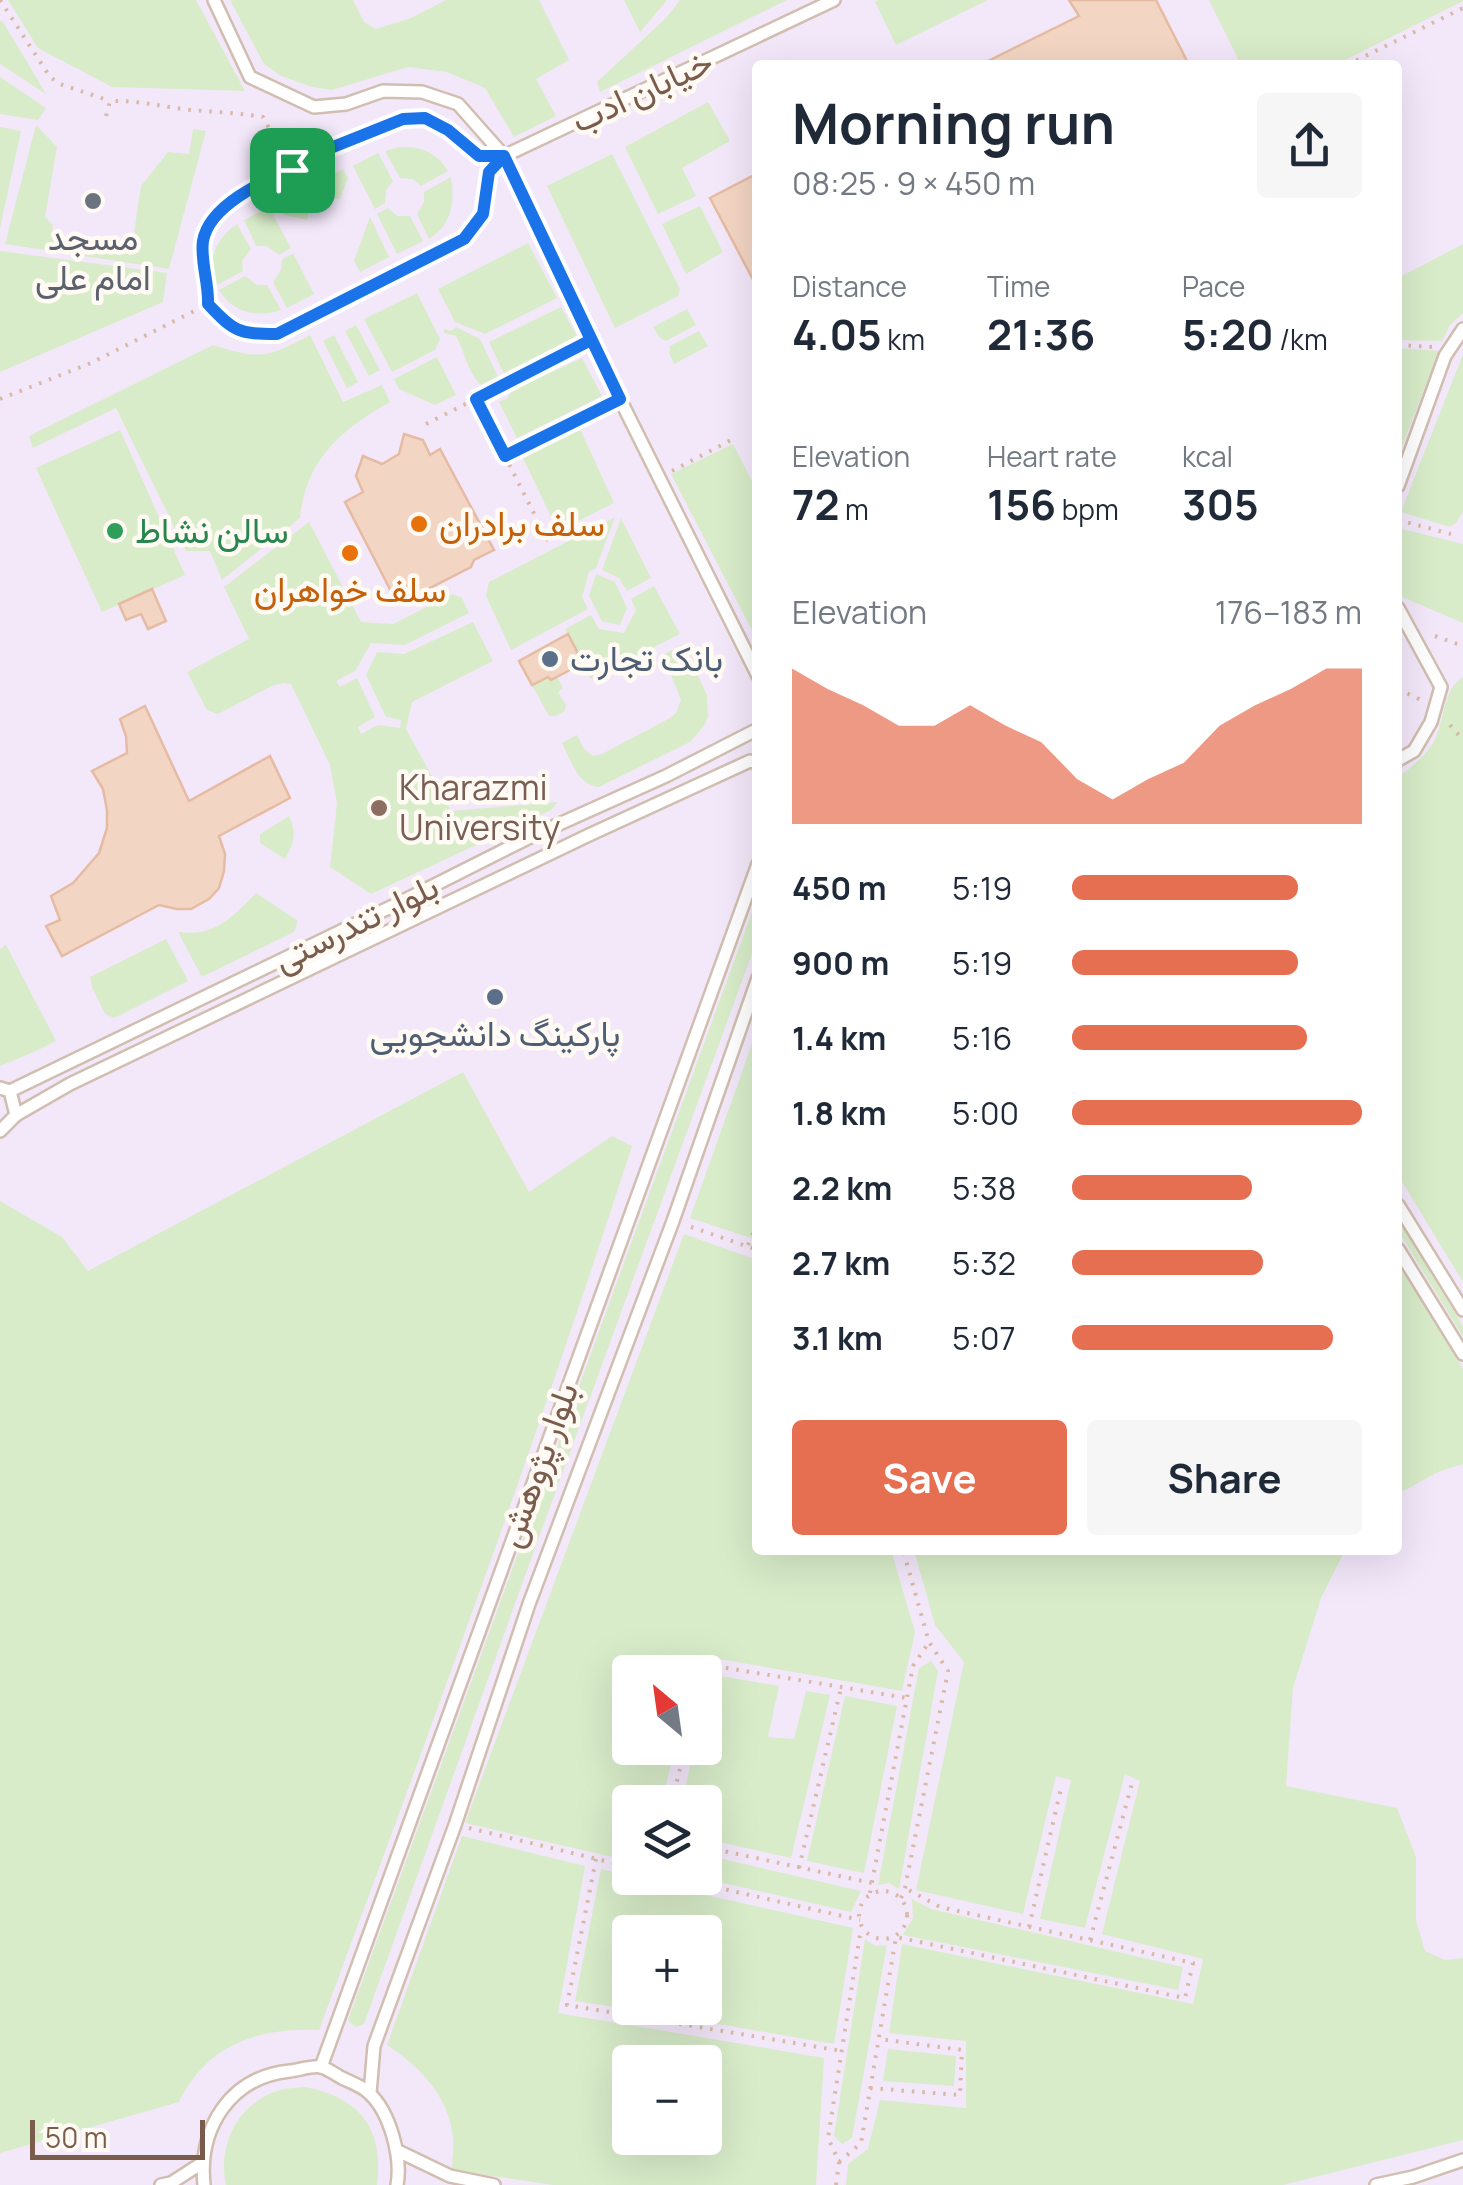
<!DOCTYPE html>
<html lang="en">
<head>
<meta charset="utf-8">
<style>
  :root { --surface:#fff; --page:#f6f6f7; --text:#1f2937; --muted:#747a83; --accent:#e76f51 }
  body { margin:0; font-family:Manrope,Vazirmatn,sans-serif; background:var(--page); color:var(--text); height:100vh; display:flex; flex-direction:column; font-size:38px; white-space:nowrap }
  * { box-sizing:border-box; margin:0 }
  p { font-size:32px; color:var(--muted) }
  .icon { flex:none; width:55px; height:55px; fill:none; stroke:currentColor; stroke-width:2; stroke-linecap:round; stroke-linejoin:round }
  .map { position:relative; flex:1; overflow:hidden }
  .drawer { position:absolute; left:752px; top:60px; width:650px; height:1495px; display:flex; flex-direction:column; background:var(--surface); border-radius:10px; box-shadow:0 10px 40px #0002 }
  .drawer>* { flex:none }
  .needle { width:65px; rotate:331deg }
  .fabs { position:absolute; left:612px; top:1655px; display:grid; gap:20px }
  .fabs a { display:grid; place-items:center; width:110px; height:110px; border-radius:10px; background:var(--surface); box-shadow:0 10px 40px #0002; font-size:50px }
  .scale { position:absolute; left:30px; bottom:25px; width:175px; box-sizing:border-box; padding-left:10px; border:5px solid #7a5c4d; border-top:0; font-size:28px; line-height:35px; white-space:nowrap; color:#7a5c4d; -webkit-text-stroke:8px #fffaf3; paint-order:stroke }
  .pin { position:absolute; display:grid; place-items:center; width:85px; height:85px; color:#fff; margin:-42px; border-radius:20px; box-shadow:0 5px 15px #0006 }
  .round { display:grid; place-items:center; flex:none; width:105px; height:105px; border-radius:10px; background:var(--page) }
  .overview { display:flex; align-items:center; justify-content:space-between; height:170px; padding:0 40px }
  h1 { font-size:55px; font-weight:700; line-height:75px }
  .metrics { display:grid; grid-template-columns:repeat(3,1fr); gap:15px; height:170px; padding:10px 40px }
  .metrics div { display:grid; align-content:center }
  .metrics b { font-size:42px; font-weight:700 }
  .metrics small { font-size:28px; font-weight:400 }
  .metrics p { font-size:28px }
  .chart { height:280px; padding:20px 40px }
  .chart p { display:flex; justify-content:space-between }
  .chart svg { width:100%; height:180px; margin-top:10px; fill:var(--accent); opacity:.7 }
  .primary-button { display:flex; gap:20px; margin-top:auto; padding:20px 40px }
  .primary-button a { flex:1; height:115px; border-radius:10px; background:var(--accent); color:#fff; font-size:40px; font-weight:700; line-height:115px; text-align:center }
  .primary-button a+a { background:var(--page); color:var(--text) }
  ul { padding:0 40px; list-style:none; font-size:32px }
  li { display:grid; grid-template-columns:160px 120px 1fr; align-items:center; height:75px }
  li i { height:25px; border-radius:12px; background:var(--accent) }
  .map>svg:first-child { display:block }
</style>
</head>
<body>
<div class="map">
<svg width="1463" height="2185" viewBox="0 0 1463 2185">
  <rect width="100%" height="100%" fill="#fdf6ec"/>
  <path fill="#f3e8fa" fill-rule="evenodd" d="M0,0H1463V2185H0ZM758,65H1398V1550H758ZM630,1672H705V1748H630ZM630,1802H705V1878H630ZM630,1932H705V2008H630ZM630,2062H705V2138H630Z"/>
  <g fill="#d8ecc9" fill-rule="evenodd">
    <polygon points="8,0 196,0 245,91 112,87 38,48"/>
    <polygon points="230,0 353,0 364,22 376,29 411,18 446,0 539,0 569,60 536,79 556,116 514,137 485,88 447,72 408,67 332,90 312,87 281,76 264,64"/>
    <polygon points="624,0 667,0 640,32"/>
    <polygon points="680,0 787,0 600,92 597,82 666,18"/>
    <polygon points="878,0 988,0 896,45 875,2"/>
    <polygon points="1209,0 1463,0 1463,1 1335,65 1241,65"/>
    <polygon points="0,21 3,22 46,94 0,64"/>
    <polygon points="0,77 46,108 38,120 0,114"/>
    <polygon points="708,102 730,141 682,168 696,196 658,214 625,147"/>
    <polygon points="36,125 57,147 45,217 53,225 52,234 69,241 70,247 99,254 101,249 111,246 121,248 126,238 134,233 141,186 168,152 189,154 193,129 206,131 169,269 5,244"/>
    <polygon points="0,127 21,131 0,228"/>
    <path d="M399,147C420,146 437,152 448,171L421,186L413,179L400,178L385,151Z"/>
    <polygon points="378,153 393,181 386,190 385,203 375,209 353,166"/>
    <polygon points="612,154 680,289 678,296 615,328 547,186"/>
    <polygon points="343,169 348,178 340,199 319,196 313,185"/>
    <path d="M451,177C455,202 452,225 429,239L417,214L424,202V192Z"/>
    <polygon points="307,188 312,200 307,220 284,215 278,203"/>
    <polygon points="700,206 723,252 686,274 662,224"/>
    <polygon points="269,207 291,248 279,255 267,246 256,246 244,220"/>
    <polygon points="388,208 397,216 410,216 423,241 397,254 377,214"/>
    <polygon points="370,217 389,257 360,272 354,261"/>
    <path d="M237,224L251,249L242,261L243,271L217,285C206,261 216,238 237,224Z"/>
    <polygon points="528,243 557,298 485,334 455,322 438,289"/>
    <polygon points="1463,244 1463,313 1450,325 1442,341 1398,340 1398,278"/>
    <polygon points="0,251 167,273 163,302 0,372"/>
    <polygon points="293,253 314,294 287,308 273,282 281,270 282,260"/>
    <path d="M245,276L257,285H267L281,310C257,318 233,313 219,290Z"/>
    <polygon points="417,293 440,339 435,350 392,372 364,319"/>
    <polygon points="561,307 577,336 575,343 506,378 489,342"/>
    <polygon points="687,309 696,325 666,341 660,338 653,327"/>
    <polygon points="356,325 380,370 369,376 345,331"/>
    <path d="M456,327L480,339L499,379L493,383L492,389L488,390C467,377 467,356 456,336L444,333V329L451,331Z"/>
    <polygon points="699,331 708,346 674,364 669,353 670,346"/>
    <path d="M310,335L343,402L382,385L390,402C341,430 306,459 300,518L222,580L210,551H186L116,408L33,448L29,436L213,345C260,360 267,358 310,335Z"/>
    <polygon points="334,335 358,382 347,388 323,341"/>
    <polygon points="1398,348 1439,351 1401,449 1398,442"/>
    <polygon points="1463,354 1463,511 1457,522 1450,527 1401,512"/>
    <polygon points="437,357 456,395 435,405 399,389 394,379"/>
    <polygon points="582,358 602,396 517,438 499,402 508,398 511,391"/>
    <polygon points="580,429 614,503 558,531 523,458"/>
    <polygon points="120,430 185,575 102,612 36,468"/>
    <polygon points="733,444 752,481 757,483 757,640 671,474"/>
    <polygon points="615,517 596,568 589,572 582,597 588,609 511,650 486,596 489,582"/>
    <polygon points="621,518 651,578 627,591 619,578 602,570"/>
    <polygon points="309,522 361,622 393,624 452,594 462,598 469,613 405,645 371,643 355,671 336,681 340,687 357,678 375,717 358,727 361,734 378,725 400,728 401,720 386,717 366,675 377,652 404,654 473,622 493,661 412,702 406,729 451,811 558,802 551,810 371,894 330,867 337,803 330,765 291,684 284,683 274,685 218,714 207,710 187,672 249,639 224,587"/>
    <polygon points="1398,528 1463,544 1463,623 1400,596 1398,589"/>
    <polygon points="596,574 615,582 627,608 620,625 602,621 589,596"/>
    <polygon points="654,586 680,634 590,679 565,629 591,615 599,629 624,633 636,610 631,599"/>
    <path d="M683,644L707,695L708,717L704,726L690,742L599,787C577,785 571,760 562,743L577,735L584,749L593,756L602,754L670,718L676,713L681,700L663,655Z"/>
    <polygon points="548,677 557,677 563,688 558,692 566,705 565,711 555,716 549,716 532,685"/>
    <path d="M1463,677V1282L1398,1175V777C1411,768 1424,757 1433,743C1445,722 1442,690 1463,677Z"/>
    <path d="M289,816C297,833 294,843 285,859L260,843V834Z"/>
    <path d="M256,893L298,921L294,932L202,977L178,932C216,937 232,917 256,893Z"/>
    <polygon points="757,898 757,940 534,1551 364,2024 355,2027 348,2020"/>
    <polygon points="166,939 188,981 114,1018 105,1014 92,987 90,977"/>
    <polygon points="6,945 56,1041 36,1051 0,1066 0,949"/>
    <polygon points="757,1030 757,1240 690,1218"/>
    <path d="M463,1072L529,1192L612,1136L632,1146C536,1443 428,1737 319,2030C258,2027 206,2045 179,2102L0,2153V1201L62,1237L88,1271Z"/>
    <polygon points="1398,1219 1463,1326 1463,1337 1398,1230"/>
    <polygon points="684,1234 757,1260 758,1550 891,1550 915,1632 902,1691 697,1655 692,1672 630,1672 630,1748 675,1748 662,1802 630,1802 630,1861 465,1823"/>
    <polygon points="1398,1264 1463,1369 1463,1464 1438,1472 1398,1494"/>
    <polygon points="914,1550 1345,1550 1321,1598 1293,1688 1286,1786 1397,1808 1416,1857 1416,1920 1425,1951 1445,1960 1463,1958 1463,2140 1283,2185 846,2185 848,2164 868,2149 880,2100 966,2108 966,2041 889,2033 902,1944 1193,2004 1203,1959 1102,1934 1140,1781 1125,1774 1085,1928 1040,1919 1071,1780 1056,1776 1023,1914 916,1890 964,1662 935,1625"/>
    <polygon points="931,1661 938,1671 899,1889 889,1883 878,1885 919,1668"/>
    <polygon points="709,1674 779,1686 768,1737 794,1739 806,1691 830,1695 791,1858 705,1839 705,1802 682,1802 694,1748 705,1748 705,1693"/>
    <polygon points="845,1696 897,1706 864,1873 807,1861"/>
    <path d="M462,1836L585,1866L558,2013L824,2058L816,2185H553L452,2170C452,2160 454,2149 453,2138C449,2096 420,2067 387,2045ZM705,2062V2138H630V2062Z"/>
    <polygon points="705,1855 861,1891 851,1912 701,1878 705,1878"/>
    <polygon points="601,1869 630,1876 630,1878 853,1928 834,2044 683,2018 683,2008 705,2008 705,1932 630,1932 630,2008 656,2008 655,2013 575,2001"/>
    <polygon points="912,1899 931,1909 1183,1967 1178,1990 903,1935 913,1918"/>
    <polygon points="865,1939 875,1946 887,1945 852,2138 842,2144 834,2136"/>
    <polygon points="888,2049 956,2056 954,2086 883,2081"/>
    <path d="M304,2087C360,2097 384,2128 377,2185H226C217,2144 239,2102 280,2090C287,2088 296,2088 304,2087Z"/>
  </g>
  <g fill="#f3d5c3" stroke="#e6bba3" stroke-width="2.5">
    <polygon points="1069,0 1156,0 1189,65 980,65 1079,16"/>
    <polygon points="758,173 758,289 710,198"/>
    <polygon points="404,434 423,440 430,455 440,449 494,550 474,560 471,567 418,594 412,584 393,595 345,502 363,492 356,476 363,456 382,464 399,454"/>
    <polygon points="152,589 166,621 148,629 141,614 126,620 119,604"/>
    <polygon points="568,634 583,663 551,680 548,677 532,685 519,661"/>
    <polygon points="145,706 189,801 270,756 290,798 219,836 225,854 224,871 219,888 209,899 191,909 177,909 159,905 62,956 46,926 60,920 51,896 73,883 99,853 107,828 107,810 103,789 92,771 127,753 126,736 120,719"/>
  </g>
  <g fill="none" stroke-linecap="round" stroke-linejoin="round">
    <g stroke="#d1beb0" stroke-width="16">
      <g id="lane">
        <polyline points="214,0 250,77 314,107 346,104 383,91 422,92 458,104 504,156 591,341 758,676"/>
        <polyline points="504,156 834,0"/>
        <polyline points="1398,486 1445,356 1463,329"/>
        <polyline points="1398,608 1441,687 1431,722 1414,751 1398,760"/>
        <polyline points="0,1088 10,1091 16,1115 0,1131"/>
        <polyline points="10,1091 401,902 526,839 666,776 758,729"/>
        <polyline points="16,1115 70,1084 589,835 750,761 758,763"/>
        <polyline points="1398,1205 1463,1310"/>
        <polyline points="1398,1249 1463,1354"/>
        <polyline points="321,2067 758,864"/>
        <polyline points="370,2093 374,2046 455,1825 529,1604 673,1221 758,978"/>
        <polyline points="398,2151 450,2176 494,2185"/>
        <polyline points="161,2185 171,2183 202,2163"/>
        <path d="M204,2185C198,2128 230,2077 290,2071C299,2070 313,2065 321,2067C327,2068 336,2075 342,2078C350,2082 362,2086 369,2093C390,2112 402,2157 397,2185"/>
        <polyline points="1376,2185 1413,2177 1463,2160"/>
      </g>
    </g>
    <g stroke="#d9b8a5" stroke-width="4" stroke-dasharray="2.5 8" stroke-linecap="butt">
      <polyline points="0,0 50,77 60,84 110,101"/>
      <polyline points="1347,65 1463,8"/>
      <path d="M106,116L110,101C138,100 163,107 191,110C215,112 239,113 263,117L292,170C262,181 209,206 203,241C200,258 209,284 208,304"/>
      <path d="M292,169C319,152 391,114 423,119C444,122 460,141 475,153"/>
      <polyline points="1398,345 1433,347"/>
      <path d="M0,399L91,363L208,304C234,332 239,334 277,334L464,239L483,214L490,170"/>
      <polyline points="476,399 548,541"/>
      <polyline points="426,424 578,347"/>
      <polyline points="505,456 603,407"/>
      <polyline points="672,471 733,439"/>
      <polyline points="1398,520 1451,534"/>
      <polyline points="1435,636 1463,646"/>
      <polyline points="1398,689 1421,700"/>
      <polyline points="1450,725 1463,740"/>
      <polyline points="691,1227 758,1250"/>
      <polyline points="748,1245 758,1222"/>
      <polyline points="701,1672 703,1664 907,1698"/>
      <polyline points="672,1802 685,1748"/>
      <polyline points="469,1828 630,1867"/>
      <polyline points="705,1847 872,1883"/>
      <polyline points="596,1859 567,2005 842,2051"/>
      <polyline points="799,1868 841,1688"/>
      <polyline points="675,1878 860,1920"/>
      <circle cx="883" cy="1915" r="24"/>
      <polyline points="870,1893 913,1666 929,1642"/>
      <polyline points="901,1898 905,1888 948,1671 929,1642 903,1550"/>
      <polyline points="1029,1927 1062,1784"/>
      <polyline points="1090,1940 1132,1783"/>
      <polyline points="870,2088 960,2095 962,2050 879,2039"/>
      <polyline points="839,2162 861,2143 896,1937 1185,1998 1193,1963 940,1907 905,1888"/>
      <polyline points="836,2185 839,2162 828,2138 861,1928"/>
    </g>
    <use href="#lane" stroke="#fff" stroke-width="11"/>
  </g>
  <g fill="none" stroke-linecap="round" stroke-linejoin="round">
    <g stroke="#fff" stroke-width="20">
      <path id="route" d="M292,170L323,151L403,119L425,118L448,130L479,156H504L591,340L476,399L505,456L620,399L504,156L489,172L483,214L464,239L277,334C239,334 234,332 208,304C209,284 200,259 203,241C209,206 262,181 292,170"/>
    </g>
    <use href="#route" stroke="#1a73e8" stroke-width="12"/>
  </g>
  <circle fill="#6b7280" stroke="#fffaf3" stroke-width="4" cx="93" cy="201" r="10"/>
  <g fill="#e8710a" stroke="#fffaf3" stroke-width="4">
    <circle cx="419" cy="524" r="10"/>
    <circle cx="350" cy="553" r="10"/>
  </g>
  <circle fill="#2e9e5b" stroke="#fffaf3" stroke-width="4" cx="115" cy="531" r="10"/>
  <g fill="#5c6f8a" stroke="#fffaf3" stroke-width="4">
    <circle cx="550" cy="659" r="10"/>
    <circle cx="495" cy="997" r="10"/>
  </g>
  <circle fill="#8d6e63" stroke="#fffaf3" stroke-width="4" cx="379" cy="808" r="10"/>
  <g text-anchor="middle" stroke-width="9" stroke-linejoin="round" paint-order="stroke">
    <g font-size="35" fill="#7a5c4d" stroke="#fffaf3">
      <text transform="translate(642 91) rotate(-25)" y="12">خیابان ادب</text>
      <text transform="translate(356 923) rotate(-26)" y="12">بلوار تندرستی</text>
      <text transform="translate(538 1465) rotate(-70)" y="12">بلوار پژوهش</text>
    </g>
    <g font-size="35" fill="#5b616d" stroke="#fffaf3">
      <text x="93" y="250">مسجد<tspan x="93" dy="40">امام علی</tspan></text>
    </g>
    <g font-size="35" fill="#c56008" stroke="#fffaf3" text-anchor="start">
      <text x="439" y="536">سلف برادران</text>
      <text x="350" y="602" text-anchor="middle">سلف خواهران</text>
    </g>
    <g font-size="35" fill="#27864d" stroke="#fffaf3" text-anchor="start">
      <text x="135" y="543">سالن نشاط</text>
    </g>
    <g font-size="35" fill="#4e5e75" stroke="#fffaf3" text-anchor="start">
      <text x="570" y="671">بانک تجارت</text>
      <text x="495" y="1046" text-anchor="middle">پارکینگ دانشجویی</text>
    </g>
    <g font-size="35" fill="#785e54" stroke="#fffaf3" text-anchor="start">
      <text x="399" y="800">Kharazmi<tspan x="399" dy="40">University</tspan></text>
    </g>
  </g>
</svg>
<div class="fabs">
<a><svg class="needle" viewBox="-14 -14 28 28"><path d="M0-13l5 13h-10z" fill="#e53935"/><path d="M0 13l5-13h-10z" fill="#747a83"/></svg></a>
<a><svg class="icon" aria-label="layers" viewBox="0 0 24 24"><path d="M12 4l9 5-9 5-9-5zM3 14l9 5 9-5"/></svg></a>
<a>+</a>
<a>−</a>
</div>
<div class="scale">50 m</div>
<div class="pin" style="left:292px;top:170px;background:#1e9e55"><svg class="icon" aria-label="arrive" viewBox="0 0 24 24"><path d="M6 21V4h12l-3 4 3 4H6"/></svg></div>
<section class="drawer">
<div class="overview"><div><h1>Morning run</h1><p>08:25 · 9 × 450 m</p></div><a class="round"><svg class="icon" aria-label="share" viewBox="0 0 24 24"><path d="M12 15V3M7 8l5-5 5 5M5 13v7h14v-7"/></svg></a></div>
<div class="metrics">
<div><p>Distance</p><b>4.05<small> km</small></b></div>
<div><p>Time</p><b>21:36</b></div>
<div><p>Pace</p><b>5:20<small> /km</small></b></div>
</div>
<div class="metrics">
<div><p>Elevation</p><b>72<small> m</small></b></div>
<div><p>Heart rate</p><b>156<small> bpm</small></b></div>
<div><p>kcal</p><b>305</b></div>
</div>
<div class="chart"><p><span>Elevation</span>176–183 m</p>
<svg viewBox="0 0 160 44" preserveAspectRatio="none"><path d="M0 44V6L10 11L20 15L30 20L40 20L50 15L60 20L70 24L80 33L90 38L100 33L110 29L120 20L130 15L140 11L150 6L160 6V44z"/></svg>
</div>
<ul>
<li><b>450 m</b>5:19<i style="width:78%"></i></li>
<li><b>900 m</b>5:19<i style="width:78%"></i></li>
<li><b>1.4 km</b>5:16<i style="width:81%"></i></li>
<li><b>1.8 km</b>5:00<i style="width:100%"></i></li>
<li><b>2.2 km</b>5:38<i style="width:62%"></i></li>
<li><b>2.7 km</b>5:32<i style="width:66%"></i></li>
<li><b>3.1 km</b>5:07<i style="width:90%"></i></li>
</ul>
<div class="primary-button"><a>Save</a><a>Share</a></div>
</section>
</div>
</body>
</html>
